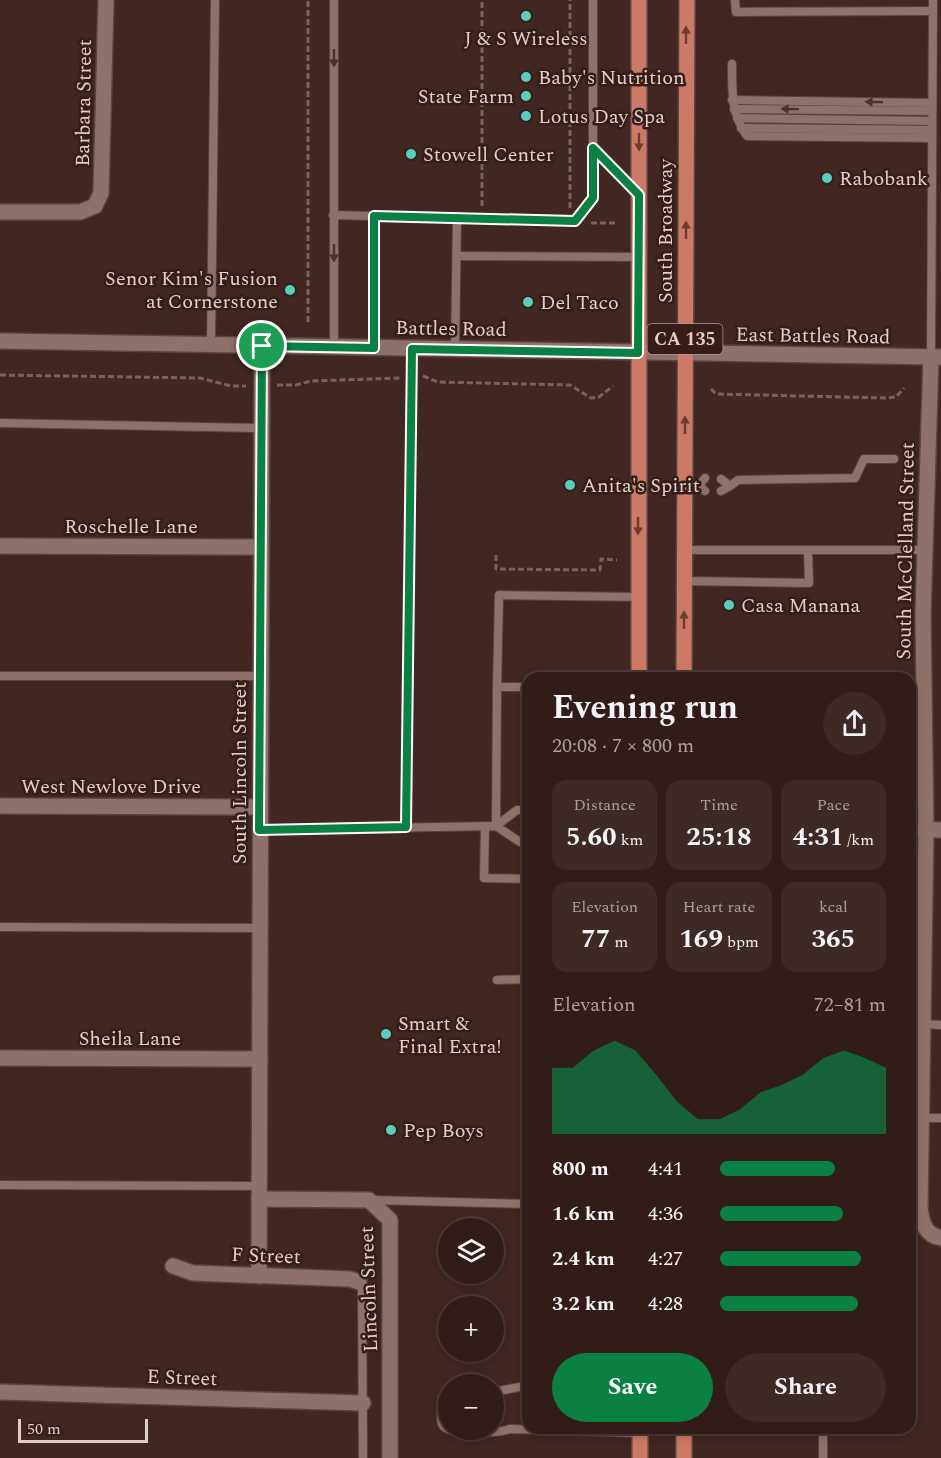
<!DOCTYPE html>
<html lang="en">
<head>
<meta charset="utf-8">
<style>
  :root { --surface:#311c19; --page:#3d2926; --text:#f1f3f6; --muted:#a8a1a2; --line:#4c3a38; --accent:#0b8043 }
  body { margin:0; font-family:Spectral,serif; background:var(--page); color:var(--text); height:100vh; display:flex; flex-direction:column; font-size:22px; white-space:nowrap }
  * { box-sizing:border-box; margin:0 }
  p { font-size:20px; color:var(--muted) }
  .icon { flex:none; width:33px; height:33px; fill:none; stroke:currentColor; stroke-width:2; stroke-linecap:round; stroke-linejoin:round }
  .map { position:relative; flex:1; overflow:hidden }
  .details { position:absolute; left:522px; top:672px; width:394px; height:762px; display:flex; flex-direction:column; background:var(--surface); border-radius:18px; box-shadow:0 3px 9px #0003,0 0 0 2px var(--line) }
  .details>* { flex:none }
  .tools { position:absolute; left:438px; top:1218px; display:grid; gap:12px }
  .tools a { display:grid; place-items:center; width:66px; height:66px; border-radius:50%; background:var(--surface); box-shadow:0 3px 9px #0003,0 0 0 2px var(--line); font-size:30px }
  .scale { position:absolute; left:18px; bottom:15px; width:130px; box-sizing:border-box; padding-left:6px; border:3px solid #e0ceca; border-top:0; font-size:16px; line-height:21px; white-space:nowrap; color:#e0ceca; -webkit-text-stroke:4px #361d17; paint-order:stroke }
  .pin { position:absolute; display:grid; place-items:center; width:51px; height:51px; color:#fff; margin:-26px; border:3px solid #fff; border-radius:50%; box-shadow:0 2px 6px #0007 }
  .round { display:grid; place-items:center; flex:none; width:63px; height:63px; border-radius:32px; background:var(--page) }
  .summary { display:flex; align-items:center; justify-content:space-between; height:102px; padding:0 30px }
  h1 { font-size:33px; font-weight:700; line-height:45px }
  .figures { display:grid; grid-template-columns:repeat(3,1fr); gap:9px; height:102px; padding:6px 30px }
  .figures div { display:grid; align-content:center; border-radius:15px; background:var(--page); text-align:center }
  .figures b { font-size:26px; font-weight:700 }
  .figures small { font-size:16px; font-weight:400 }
  .figures p { font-size:16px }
  .chart { height:168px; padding:12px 30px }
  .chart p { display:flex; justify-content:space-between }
  .chart svg { width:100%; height:108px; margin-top:6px; fill:var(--accent); opacity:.7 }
  .button { display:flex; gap:12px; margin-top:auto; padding:12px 30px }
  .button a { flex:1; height:69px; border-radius:36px; background:var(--accent); color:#fff; font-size:24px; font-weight:700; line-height:69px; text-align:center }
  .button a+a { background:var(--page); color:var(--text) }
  ul { padding:0 30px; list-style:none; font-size:20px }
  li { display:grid; grid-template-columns:96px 72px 1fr; align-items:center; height:45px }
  li i { height:15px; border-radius:8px; background:var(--accent) }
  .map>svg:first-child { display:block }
</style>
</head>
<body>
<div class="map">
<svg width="941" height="1458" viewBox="0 0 941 1458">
  <rect width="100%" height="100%" fill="#412621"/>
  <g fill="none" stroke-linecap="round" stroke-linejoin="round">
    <g stroke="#5a4440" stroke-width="10">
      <g id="service">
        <polyline points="334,0 334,348"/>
        <polyline points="735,0 736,12 933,11"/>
        <path d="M732,64C732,90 731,114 747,136L932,138"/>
        <polyline points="732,100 932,103"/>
        <polyline points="734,109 932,111"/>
        <polyline points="737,118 932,121"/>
        <polyline points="741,128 932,130"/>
        <polyline points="593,148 638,194"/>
        <polyline points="333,215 575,221 593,198 593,0"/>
        <polyline points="457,256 639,257"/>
        <polyline points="211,345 215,0"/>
        <polyline points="374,348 374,216"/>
        <polyline points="455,349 457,218"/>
        <polyline points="931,357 933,0"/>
        <polyline points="0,423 262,428"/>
        <polyline points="705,478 699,485 705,491"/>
        <polyline points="721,479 730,486 721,491"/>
        <polyline points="730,486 738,480 855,478 864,459 894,459"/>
        <polyline points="684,550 808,550"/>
        <polyline points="684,581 809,583 808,550 925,550"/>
        <polyline points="0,676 260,676"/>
        <polyline points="497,687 499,595 639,597"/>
        <polyline points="910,694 924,694"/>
        <polyline points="485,826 484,878 528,879"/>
        <polyline points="496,826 497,687 528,687"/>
        <polyline points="496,826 517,810 528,810"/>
        <polyline points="406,827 412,349"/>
        <polyline points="260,830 496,826 520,842 528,842"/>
        <polyline points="910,910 924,910"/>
        <polyline points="0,927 259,928"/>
        <polyline points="910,972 923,972"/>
        <polyline points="497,980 528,979"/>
        <polyline points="923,1024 941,1025"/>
        <polyline points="921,1118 941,1118"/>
        <polyline points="0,1185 259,1186"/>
        <polyline points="371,1200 528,1204"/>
        <polyline points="359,1282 362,1289 363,1458"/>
        <path d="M448,1392L442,1398C442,1405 439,1420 443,1426C451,1436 499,1433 510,1429L640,1433"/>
        <polyline points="494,1392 519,1387"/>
        <polyline points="823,1428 823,1458"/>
      </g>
    </g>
    <g stroke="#5a4440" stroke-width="18">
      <g id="minor">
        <polyline points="0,212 80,212 95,206 101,193 106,0"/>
        <path d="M931,357L923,615L926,830L920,1208C922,1223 925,1235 941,1238"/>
        <polyline points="0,546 261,547"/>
        <polyline points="0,806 259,807"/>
        <polyline points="910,829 941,830"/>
        <polyline points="0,1058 260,1059"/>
        <polyline points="259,1199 369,1200 390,1220 390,1458"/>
        <polyline points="173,1266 193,1273 350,1279 359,1282"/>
        <polyline points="259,1276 262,346"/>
        <polyline points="0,1392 363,1403"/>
      </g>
    </g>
    <g stroke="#5a4440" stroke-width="18">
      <polyline id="tertiary" points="0,341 941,357"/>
    </g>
    <g stroke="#5a4440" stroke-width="18">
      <g id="primary">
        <polyline points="639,0 639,678"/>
        <polyline points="684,678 687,0"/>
        <polyline points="684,1428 684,1458"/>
        <polyline points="640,1458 640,1428"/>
      </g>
    </g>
    <g stroke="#79615c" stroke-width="3" stroke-dasharray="6 3" stroke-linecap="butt">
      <polyline points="482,206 482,0"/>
      <polyline points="570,208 570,0"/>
      <polyline points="591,223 618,223"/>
      <polyline points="308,322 308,0"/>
      <polyline points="0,375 200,378 231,386 246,386"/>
      <polyline points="423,376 438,382 570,385 591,398 599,397 613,386"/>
      <polyline points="277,385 296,385 311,381 401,378"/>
      <polyline points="711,389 716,394 886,398 896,397 904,388"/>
      <polyline points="496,555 496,569 600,570 601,559 617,560"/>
    </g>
    <use href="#service" stroke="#90716a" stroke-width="8"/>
    <use href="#minor" stroke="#90716a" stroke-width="15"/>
    <use href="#tertiary" stroke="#90716a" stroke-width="15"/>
    <use href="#primary" stroke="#cd7967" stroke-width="15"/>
  </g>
  <defs><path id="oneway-solid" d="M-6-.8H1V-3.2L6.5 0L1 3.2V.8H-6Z" transform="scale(1.5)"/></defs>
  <g fill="#6b3d33">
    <use href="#oneway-solid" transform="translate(686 35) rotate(-90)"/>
    <use href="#oneway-solid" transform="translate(639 142) rotate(90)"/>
    <use href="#oneway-solid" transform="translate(686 230) rotate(-90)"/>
    <use href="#oneway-solid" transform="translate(685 425) rotate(-90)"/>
    <use href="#oneway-solid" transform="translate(638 526) rotate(90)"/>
    <use href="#oneway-solid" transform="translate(684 620) rotate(-90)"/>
  </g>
  <g fill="#4c322c">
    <use href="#oneway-solid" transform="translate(334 58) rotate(90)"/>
    <use href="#oneway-solid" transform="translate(874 102) rotate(-179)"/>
    <use href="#oneway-solid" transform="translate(790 109) rotate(-179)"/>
    <use href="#oneway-solid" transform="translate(334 253) rotate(90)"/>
  </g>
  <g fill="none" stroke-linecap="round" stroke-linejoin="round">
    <g stroke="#fff" stroke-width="12">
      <polygon id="route" points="593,148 639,195 638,353 412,349 406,827 259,830 262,346 374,348 374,216 575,221 593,198"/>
    </g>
    <use href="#route" stroke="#0b8043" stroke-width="8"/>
  </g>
  <g fill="#59cebe" stroke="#361d17" stroke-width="2">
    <circle cx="526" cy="16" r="6"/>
    <circle cx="526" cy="77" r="6"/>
    <circle cx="526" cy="96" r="6"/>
    <circle cx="526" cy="116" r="6"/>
    <circle cx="411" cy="154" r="6"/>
    <circle cx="827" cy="178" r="6"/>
    <circle cx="290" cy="290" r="6"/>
    <circle cx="528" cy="302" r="6"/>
    <circle cx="570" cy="485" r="6"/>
    <circle cx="729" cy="605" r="6"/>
    <circle cx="386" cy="1034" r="6"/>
    <circle cx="391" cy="1130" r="6"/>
  </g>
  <g text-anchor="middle" stroke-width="5" stroke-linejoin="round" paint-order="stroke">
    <rect fill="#361d17" stroke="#ad9994" stroke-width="1.5" x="647.5" y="324" width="75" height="30" rx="4.5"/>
    <g font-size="18" font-weight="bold" fill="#e0ceca">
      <text x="685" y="345">CA 135</text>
    </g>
    <g font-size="20" fill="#e0ceca" stroke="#361d17" text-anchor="start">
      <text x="526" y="45" text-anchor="middle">J &amp; S Wireless</text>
      <text x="538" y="84">Baby's Nutrition</text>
      <text x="514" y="103" text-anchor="end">State Farm</text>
      <text x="538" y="123">Lotus Day Spa</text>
      <text x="423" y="161">Stowell Center</text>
      <text x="839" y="185">Rabobank</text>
      <text x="278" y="285" text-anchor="end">Senor Kim's Fusion<tspan x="278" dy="23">at Cornerstone</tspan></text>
      <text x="540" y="309">Del Taco</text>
      <text x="582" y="492">Anita's Spirit</text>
      <text x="741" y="612">Casa Manana</text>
      <text x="398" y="1030">Smart &amp;<tspan x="398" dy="23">Final Extra!</tspan></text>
      <text x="403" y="1137">Pep Boys</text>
    </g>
    <g font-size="20" fill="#e0ceca" stroke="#361d17">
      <text transform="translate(83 103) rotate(-89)" y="7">Barbara Street</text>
      <text transform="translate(665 231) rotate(-90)" y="7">South Broadway</text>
      <text transform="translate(451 328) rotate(1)" y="7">Battles Road</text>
      <text transform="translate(813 335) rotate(1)" y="7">East Battles Road</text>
      <text x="131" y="533">Roschelle Lane</text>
      <text transform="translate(905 551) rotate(-89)" y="7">South McClelland Street</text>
      <text transform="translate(239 773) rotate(-90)" y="7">South Lincoln Street</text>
      <text x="111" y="793">West Newlove Drive</text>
      <text x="130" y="1045">Sheila Lane</text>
      <text transform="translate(266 1255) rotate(2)" y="7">F Street</text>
      <text transform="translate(368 1289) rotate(-92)" y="7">Lincoln Street</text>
      <text transform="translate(182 1377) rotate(2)" y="7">E Street</text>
    </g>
  </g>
</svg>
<div class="tools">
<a><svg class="icon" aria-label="layers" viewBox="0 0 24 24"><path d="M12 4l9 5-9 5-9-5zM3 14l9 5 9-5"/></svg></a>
<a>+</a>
<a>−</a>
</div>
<div class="scale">50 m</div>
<div class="pin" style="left:262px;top:346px;background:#1e9e55"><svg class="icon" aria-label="arrive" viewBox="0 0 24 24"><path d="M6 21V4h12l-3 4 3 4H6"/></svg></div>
<section class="details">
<div class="summary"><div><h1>Evening run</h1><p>20:08 · 7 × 800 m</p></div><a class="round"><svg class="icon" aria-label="share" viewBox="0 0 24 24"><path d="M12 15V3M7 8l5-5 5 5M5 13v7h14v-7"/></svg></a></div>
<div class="figures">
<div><p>Distance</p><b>5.60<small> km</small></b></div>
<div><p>Time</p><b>25:18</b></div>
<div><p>Pace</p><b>4:31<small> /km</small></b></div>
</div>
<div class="figures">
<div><p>Elevation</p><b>77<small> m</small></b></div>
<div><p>Heart rate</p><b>169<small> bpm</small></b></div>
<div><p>kcal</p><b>365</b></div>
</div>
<div class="chart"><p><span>Elevation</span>72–81 m</p>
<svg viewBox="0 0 160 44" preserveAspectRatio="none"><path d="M0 44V17L10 17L20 10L30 6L40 10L50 20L60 31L70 38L80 38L90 34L100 27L110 24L120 20L130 13L140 10L150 13L160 17V44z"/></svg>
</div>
<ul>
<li><b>800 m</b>4:41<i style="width:69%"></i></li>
<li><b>1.6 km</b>4:36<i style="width:74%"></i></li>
<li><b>2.4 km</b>4:27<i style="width:85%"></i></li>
<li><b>3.2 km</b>4:28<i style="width:83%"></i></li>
</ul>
<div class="button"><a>Save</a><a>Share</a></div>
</section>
</div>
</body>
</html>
